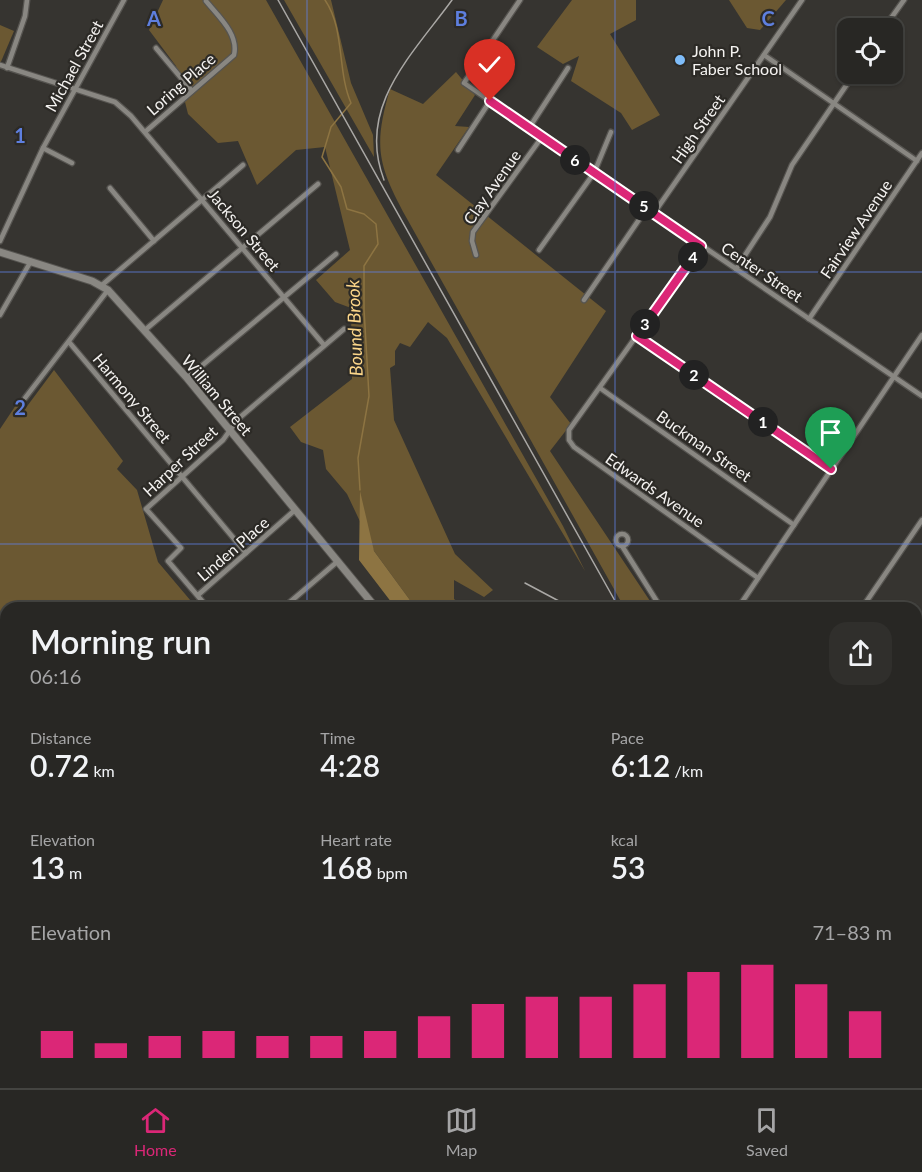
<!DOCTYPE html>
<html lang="en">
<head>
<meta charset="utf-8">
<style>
  :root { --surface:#282724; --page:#302f2c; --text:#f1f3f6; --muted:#a5a5a6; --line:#444441; --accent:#db2777 }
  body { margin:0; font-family:Lato,sans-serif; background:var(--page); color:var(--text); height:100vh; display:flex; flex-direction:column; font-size:22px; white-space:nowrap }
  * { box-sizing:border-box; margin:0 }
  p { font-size:20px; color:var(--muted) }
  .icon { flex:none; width:33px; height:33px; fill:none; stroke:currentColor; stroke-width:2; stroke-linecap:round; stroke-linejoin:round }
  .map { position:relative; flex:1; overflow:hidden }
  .details { position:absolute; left:0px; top:602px; width:922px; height:488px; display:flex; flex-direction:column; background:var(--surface); border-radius:18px 18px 0 0; box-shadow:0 2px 4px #0004,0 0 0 2px var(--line) }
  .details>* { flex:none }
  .tools { position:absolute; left:837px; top:18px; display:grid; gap:12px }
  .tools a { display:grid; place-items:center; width:66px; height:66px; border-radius:12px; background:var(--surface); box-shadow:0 2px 4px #0004,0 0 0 2px var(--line); font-size:30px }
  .pin { position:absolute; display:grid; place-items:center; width:51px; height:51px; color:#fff; margin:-62px -26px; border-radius:50% 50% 50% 0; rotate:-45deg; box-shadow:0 0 6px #0007 }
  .pin .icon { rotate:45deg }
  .km { position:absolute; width:30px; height:30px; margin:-15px; border-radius:50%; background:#222; color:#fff; font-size:16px; line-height:30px; text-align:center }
  .round { display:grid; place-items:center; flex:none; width:63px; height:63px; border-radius:18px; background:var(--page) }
  .head { display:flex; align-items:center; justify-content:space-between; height:102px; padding:0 30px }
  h1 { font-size:33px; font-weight:600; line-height:45px }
  .stats { display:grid; grid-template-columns:repeat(3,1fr); gap:9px; height:102px; padding:6px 30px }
  .stats div { display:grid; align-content:center }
  .stats b { font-size:30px; font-weight:600 }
  .stats small { font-size:16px; font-weight:400 }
  .stats p { font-size:16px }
  .chart { height:168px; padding:12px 30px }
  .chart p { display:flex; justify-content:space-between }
  .chart svg { width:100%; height:108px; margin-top:6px; stroke:var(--accent); stroke-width:6 }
  .dock { display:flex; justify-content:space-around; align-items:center; height:84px; border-top:2px solid var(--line); background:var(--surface); font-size:16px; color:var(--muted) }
  .dock a { display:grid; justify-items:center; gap:3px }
  .dock .selected { color:var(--accent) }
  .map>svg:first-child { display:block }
</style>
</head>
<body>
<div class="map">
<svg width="922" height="1088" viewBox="0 0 922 1088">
  <rect width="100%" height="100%" fill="#363430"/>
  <g fill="#6b5832">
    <polygon points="163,0 266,0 563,526 585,571 447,338 428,322 410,347 400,343 395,351 395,365 390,368 394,420 455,554 493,590 484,597 454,580 454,599 465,607 415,607 374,551 347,494 326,469 323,450 301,442 290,427 352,379 351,308 335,302 316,280 350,250 325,147 296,150 257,185 238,141 218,143 188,114 176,66 149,30"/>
    <polygon points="284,0 331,0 351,83 373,135 374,157"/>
    <polygon points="572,0 636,0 636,20 610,34 660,115 632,130 621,113 571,81 579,56 563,64 537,47"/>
    <polygon points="729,0 786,0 760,30 747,28"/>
    <polygon points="0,25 14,31 0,64"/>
    <path d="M456,72L475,95L455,126L469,127L436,175L606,311L550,397L571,424L550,451L654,607H624L406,217C378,165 373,147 390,89L423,104Z"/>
    <polygon points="54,370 123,461 117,469 137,490 158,562 196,607 6,608 6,798 0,804 0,429 16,405 25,409"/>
  </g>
  <g fill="#8d7442">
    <polygon points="360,491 374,551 415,607 395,607 359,560"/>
    <polygon points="916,910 922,913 922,1010 917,1008"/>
  </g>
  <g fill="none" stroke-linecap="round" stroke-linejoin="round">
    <path stroke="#8d7442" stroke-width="1.5" d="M325,0C345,29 337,71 351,103L331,127L322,157L341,187L347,209L364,214L376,224L378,244L364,266V309L369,396L358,458L360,490"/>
    <g stroke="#565450" stroke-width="7">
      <g id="minor">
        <polyline points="520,0 464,83 922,396"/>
        <polyline points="884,28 904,0"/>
        <polyline points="156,48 192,91"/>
        <polyline points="764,55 917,161"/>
        <polyline points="0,65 115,102 131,116 324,345"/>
        <polyline points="7,68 25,16 27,0"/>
        <polyline points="529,128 568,68"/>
        <path d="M145,132L234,55C239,34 218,16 206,1"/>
        <polyline points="43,148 72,163"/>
        <polyline points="458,150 490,101"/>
        <polyline points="110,188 154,241"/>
        <polyline points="654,213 802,0"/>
        <polyline points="0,241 43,148 124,0"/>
        <polyline points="701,246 569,430 569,440 574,447 758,578"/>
        <polyline points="539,250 594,173 611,132"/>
        <polyline points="476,255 472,241 473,232 542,137"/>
        <polyline points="736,269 770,217 792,165 854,74"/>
        <polyline points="102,285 243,165"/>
        <polyline points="584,300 647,208"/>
        <polyline points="0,315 31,261"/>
        <polyline points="809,319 922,153"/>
        <polyline points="145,330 318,184"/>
        <polyline points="637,336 831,469"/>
        <polyline points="69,342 246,553"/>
        <polyline points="187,378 336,254"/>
        <polyline points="600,388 794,525"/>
        <polyline points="25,398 108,290"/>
        <circle cx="622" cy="540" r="6"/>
        <polyline points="622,546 661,608"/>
        <polyline points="198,595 295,510"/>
        <polyline points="208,608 168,561 181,548 146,509 223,440 238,419 344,329"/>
        <polyline points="283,608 338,561"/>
        <polyline points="738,608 922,335"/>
        <polyline points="862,608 922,520"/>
        <polyline points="917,712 922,716"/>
        <polyline points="0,870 6,846"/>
        <polyline points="916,876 922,880"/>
        <polyline points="0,975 6,976"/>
        <polyline points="0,1077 6,1078"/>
        <polyline points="33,1083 59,1088"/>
        <polyline points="225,1083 233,1088"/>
        <polyline points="347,1083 354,1088"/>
        <polyline points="458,1083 466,1088"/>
        <polyline points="574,1083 582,1088"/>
        <polyline points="122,1088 123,1083"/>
        <polyline points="252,1088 255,1083"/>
        <polyline points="363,1088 367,1083"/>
        <polyline points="442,1088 445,1083"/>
        <polyline points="588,1088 591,1083"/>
      </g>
    </g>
    <g stroke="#565450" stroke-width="8">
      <polyline id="tertiary" points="916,712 922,705"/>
    </g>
    <g stroke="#565450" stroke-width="9">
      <g id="secondary">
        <polyline points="0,252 92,281 108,290 187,378 376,608"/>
        <polyline points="916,1021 922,1024"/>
        <polyline points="759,1088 762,1083"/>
      </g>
    </g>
    <use href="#minor" stroke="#898782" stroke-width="4.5"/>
    <use href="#tertiary" stroke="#898782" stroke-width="6"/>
    <use href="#secondary" stroke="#898782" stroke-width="7"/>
    <g stroke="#aaa8a5" stroke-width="1.5">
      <polyline points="278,0 619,608"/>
      <path d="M384,180C356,107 412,55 452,0"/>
      <polyline points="525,583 572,608"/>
      <polyline points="916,892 922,896"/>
    </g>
  </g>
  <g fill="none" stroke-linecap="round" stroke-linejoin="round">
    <g stroke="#fff" stroke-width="12">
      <polyline id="route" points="490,101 701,246 637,336 831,469"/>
    </g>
    <use href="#route" stroke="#db2777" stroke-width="8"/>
  </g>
  <path fill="none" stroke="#5e7fdf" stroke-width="1.5" stroke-opacity="0.55" d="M307,0V608M615,0V608M0,272H922M0,544H922M0,816H6M916,816H922M307,1083V1088M615,1083V1088"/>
  <circle fill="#7fbdfa" stroke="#2c2a26" stroke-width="2" cx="680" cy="60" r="6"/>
  <g text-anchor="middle" stroke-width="4.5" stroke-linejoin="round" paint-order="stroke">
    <g font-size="16" fill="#f4f2f0" stroke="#2c2a26" text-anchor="start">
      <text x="692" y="57">John P.<tspan x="692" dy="18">Faber School</tspan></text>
    </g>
    <g font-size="16" fill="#f4f2f0" stroke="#2c2a26">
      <text transform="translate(74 66) rotate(-61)" y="6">Michael Street</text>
      <text transform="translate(181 84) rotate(-41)" y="6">Loring Place</text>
      <text transform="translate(698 129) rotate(-55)" y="6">High Street</text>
      <text transform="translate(492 187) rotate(-55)" y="6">Clay Avenue</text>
      <text transform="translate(856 229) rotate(-56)" y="6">Fairview Avenue</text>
      <text transform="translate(244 230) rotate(50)" y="6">Jackson Street</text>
      <text transform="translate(762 272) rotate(34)" y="6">Center Street</text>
      <text transform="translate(217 395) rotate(50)" y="6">William Street</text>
      <text transform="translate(132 398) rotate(50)" y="6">Harmony Street</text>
      <text transform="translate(704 446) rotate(35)" y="6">Buckman Street</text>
      <text transform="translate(180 461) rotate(-43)" y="6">Harper Street</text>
      <text transform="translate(655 490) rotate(35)" y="6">Edwards Avenue</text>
      <text transform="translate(233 549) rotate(-41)" y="6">Linden Place</text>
    </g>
    <g font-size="18" font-style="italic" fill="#fdd78a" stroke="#2c2a26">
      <text transform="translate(355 328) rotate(-92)" y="6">Bound Brook</text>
    </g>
  </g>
  <g font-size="20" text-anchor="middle" font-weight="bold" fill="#5e7fdf" stroke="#2c2a26" stroke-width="4.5" stroke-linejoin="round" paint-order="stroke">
    <text x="154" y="26">A</text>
    <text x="461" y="26">B</text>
    <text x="768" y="26">C</text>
    <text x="20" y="143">1</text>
    <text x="20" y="415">2</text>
  </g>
</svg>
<div class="tools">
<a><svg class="icon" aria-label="locate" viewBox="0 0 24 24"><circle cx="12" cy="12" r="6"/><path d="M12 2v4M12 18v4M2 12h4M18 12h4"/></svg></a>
</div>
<div class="pin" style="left:831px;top:469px;background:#1e9e55"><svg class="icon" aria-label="arrive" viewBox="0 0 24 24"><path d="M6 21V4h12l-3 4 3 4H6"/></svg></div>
<div class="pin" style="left:490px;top:101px;background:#d93025"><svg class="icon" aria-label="check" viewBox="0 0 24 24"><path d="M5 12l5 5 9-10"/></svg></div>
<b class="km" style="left:763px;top:422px">1</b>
<b class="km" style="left:694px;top:375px">2</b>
<b class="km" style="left:645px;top:324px">3</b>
<b class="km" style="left:693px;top:257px">4</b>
<b class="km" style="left:644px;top:206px">5</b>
<b class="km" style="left:575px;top:160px">6</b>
<section class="details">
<div class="head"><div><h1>Morning run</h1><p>06:16</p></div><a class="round"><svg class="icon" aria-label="share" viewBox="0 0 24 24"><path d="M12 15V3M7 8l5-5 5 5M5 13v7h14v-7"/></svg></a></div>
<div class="stats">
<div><p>Distance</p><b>0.72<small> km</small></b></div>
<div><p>Time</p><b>4:28</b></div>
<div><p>Pace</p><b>6:12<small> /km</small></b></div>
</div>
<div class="stats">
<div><p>Elevation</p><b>13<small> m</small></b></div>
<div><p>Heart rate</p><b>168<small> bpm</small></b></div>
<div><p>kcal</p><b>53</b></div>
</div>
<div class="chart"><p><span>Elevation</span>71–83 m</p>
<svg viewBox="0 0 160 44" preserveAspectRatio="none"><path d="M5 44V33M15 44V38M25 44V35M35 44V33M45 44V35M55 44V35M65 44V33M75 44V27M85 44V22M95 44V19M105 44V19M115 44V14M125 44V9M135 44V6M145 44V14M155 44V25"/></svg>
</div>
</section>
</div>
<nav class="dock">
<a class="selected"><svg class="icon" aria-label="home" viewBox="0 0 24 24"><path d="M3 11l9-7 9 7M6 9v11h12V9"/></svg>Home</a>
<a><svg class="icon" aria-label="map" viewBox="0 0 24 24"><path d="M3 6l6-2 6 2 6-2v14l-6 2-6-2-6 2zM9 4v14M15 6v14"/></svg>Map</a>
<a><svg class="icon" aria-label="saved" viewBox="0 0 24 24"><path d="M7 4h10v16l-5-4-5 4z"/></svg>Saved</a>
</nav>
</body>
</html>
